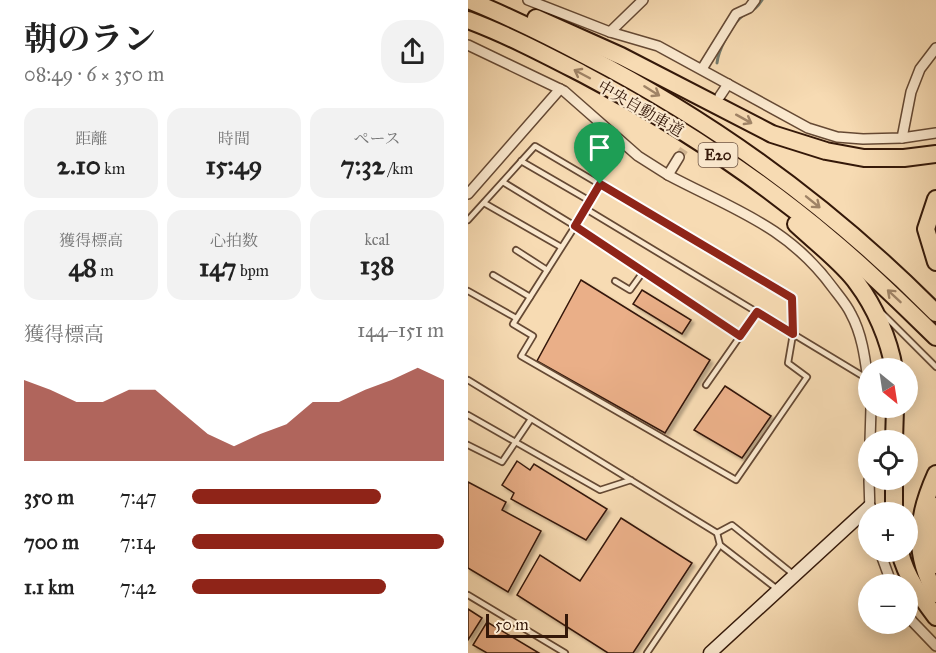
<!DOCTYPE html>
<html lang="ja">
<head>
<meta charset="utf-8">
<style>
  :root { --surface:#fff; --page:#f2f2f2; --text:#222; --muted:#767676; --accent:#8f2418 }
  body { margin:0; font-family:"IM FELL Great Primer","Noto Serif JP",serif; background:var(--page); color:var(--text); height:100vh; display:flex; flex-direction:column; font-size:22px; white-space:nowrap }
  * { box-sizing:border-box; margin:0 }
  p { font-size:20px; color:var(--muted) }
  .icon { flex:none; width:33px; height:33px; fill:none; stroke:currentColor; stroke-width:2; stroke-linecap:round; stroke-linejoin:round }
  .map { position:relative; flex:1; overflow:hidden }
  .panel { display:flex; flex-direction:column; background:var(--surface); width:468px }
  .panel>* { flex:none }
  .needle { width:39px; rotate:150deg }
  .controls { position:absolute; left:390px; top:358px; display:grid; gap:12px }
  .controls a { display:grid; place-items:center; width:60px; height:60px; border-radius:50%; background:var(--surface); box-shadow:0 3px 15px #0003; font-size:30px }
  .scale { position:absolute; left:18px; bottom:15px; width:82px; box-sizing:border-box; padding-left:6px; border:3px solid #341809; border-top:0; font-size:16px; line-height:21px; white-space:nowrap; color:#341809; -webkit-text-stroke:4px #fae8ce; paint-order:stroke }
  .pin { position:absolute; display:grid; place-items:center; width:51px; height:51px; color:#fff; margin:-62px -26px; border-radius:50% 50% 50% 0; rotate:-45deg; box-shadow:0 0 6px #0007 }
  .pin .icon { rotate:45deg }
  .round { display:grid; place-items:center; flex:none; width:63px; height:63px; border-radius:24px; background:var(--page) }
  .summary { display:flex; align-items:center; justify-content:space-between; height:102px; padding:0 24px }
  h1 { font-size:33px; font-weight:700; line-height:45px }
  .stats { display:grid; grid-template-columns:repeat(3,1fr); gap:9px; height:102px; padding:6px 24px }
  .stats div { display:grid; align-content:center; border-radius:15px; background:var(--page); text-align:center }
  .stats b { font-size:26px; font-weight:700 }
  .stats small { font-size:16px; font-weight:400 }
  .stats p { font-size:16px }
  .chart { height:168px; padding:12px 24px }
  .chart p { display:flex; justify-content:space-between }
  .chart svg { width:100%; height:108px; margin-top:6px; fill:var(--accent); opacity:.7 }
  ul { padding:0 24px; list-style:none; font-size:20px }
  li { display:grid; grid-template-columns:96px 72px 1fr; align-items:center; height:45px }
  li i { height:15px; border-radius:8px; background:var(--accent) }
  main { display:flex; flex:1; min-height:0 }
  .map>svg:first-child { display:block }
</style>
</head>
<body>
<main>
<section class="panel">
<div class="summary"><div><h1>朝のラン</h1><p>08:49 · 6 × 350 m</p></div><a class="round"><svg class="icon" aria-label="share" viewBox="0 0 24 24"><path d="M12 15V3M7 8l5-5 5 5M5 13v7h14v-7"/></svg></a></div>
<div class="stats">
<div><p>距離</p><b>2.10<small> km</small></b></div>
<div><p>時間</p><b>15:49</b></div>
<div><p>ペース</p><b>7:32<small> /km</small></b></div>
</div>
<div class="stats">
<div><p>獲得標高</p><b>48<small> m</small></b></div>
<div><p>心拍数</p><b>147<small> bpm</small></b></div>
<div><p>kcal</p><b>138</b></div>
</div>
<div class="chart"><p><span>獲得標高</span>144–151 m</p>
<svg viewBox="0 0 160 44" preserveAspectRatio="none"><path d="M0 44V11L10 15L20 20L30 20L40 15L50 15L60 24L70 33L80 38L90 33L100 29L110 20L120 20L130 15L140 11L150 6L160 11V44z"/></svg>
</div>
<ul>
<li><b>350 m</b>7:47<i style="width:75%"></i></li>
<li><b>700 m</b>7:14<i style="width:100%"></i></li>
<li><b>1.1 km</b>7:42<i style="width:77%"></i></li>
</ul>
</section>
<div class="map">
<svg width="468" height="653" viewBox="0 0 468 653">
  <defs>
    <filter id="shadow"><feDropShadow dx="3" dy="3" stdDeviation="1.5" flood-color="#0004"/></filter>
  </defs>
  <rect width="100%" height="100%" fill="#f7dbb3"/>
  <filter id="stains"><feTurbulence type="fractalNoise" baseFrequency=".00333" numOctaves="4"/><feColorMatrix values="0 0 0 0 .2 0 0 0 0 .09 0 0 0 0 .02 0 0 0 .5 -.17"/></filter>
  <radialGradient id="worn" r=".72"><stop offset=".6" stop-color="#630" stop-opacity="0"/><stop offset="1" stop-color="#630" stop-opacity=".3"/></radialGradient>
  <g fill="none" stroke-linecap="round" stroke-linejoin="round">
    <path stroke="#737a6d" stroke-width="3" d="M249,63C250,51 262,28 271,19C280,10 286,13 294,0"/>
  </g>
  <g fill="#eaaf88" stroke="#341809" stroke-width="1.5" filter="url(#shadow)">
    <polygon points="113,280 242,360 197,433 69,361"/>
    <polygon points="174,290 223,320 214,334 165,304"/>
    <polygon points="257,386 303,416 274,458 226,430"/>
    <polygon points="49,461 62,470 66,464 139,509 118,540 43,499 46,493 34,485"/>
    <polygon points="0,482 38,502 34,510 73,531 40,592 0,568"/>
    <polygon points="153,518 224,563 165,653 140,653 49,595 72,555 112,581"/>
    <polygon points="0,609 14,618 0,640"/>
    <polygon points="19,622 71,653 19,653 5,645"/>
  </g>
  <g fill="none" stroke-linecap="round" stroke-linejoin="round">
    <polyline stroke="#d0b491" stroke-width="9" stroke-dasharray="9 4.5" stroke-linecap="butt" points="211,157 247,103"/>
    <g stroke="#654934" stroke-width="8">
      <g id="lane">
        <polyline points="53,161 122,201"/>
        <polyline points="35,182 107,226 272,336"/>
        <polyline points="16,203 93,247"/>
        <polyline points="121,204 132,185"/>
        <path d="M0,220L67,146L324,298L325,334L320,363L339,377L268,480L53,356L65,336L45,324L118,209C211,265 305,322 398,378"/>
        <polyline points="48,250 79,270"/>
        <polyline points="25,275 62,297"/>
        <polyline points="147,281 162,290 175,272"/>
        <polyline points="0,291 48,318"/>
        <polyline points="415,314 468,367"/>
        <polyline points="0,380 249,533 264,525 325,574"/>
        <polyline points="238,385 289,312"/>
        <polyline points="0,415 132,490 163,480"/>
        <polyline points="0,445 34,462 63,419"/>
        <polyline points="249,533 252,545 309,589"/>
        <polyline points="0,595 97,653"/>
        <polyline points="179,653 252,545"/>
      </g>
    </g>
    <g stroke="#654934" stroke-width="12">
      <g id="street">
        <polyline points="60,0 142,32 190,46 340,128 369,137 395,139 434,138 468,133"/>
        <polyline points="142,32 175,0"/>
        <polyline points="0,45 96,91 170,156 200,175"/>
        <polyline points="234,69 268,14 281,8 287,0"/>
        <polyline points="252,96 260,84"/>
        <polyline points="434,138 443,92 452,69 468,48"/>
        <path d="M211,157L200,175C264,209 320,226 365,288C371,296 379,305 383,314C394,334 397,358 400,380"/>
        <polyline points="0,194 92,89"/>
        <polyline points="402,441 403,408"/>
        <polyline points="401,480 402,513"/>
        <polyline points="412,552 424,585"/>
        <polyline points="440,614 444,621 468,646"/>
      </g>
    </g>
    <g stroke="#341809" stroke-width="15">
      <polyline id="secondary" points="242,653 401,507"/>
    </g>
    <g stroke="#341809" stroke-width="20">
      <g id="highway">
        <path d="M0,0C40,16 78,35 116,55C248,123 363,207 468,313"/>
        <polyline points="68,18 153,56 304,134 358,151 396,158 436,158 468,154"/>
        <path d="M0,20C40,35 78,55 115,74C204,121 288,176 365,241C401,271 434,304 468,337"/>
        <polyline points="468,199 458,229 468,262"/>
        <path d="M328,224C346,241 376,264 389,283C407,307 421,339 426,369"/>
        <polyline points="426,441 427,408"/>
        <path d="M468,474C449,516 444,552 468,594"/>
        <polyline points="426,513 426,480"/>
        <path d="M432,552C438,577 453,597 468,617"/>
        <path d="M467,565C462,545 463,526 468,506"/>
      </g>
    </g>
    <use href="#lane" stroke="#fae8ce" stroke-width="4.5"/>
    <use href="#street" stroke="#fae8ce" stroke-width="9"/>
    <use href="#secondary" stroke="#fae8ce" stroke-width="12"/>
    <use href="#highway" stroke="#f7dbb3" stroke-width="16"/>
  </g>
  <defs><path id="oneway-shaft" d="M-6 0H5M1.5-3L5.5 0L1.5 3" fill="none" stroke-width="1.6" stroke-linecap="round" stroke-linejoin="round" transform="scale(1.5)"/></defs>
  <g stroke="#9f8366">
    <use href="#oneway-shaft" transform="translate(114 74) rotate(-152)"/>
    <use href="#oneway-shaft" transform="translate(184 91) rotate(32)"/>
    <use href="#oneway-shaft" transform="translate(276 119) rotate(29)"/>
    <use href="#oneway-shaft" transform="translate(345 202) rotate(39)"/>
    <use href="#oneway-shaft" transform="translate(426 296) rotate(-137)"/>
  </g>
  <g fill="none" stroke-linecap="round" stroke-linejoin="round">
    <g stroke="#fff" stroke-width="12">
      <polygon id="route" points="132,184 324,298 325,334 289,312 272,336 107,226"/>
    </g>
    <use href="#route" stroke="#8f2418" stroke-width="8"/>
  </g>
  <g text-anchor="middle" stroke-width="4.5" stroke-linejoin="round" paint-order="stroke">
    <rect fill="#fae8ce" stroke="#6f5644" stroke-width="1.5" x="230.5" y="143" width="39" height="24" rx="4.5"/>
    <g font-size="15" font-weight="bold" fill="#341809">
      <text x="250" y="160">E20</text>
    </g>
    <g font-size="16" fill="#341809" stroke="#fae8ce">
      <text transform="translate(173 108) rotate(30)" y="6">中央自動車道</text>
    </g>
  </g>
  <rect width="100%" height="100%" filter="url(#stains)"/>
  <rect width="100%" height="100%" fill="url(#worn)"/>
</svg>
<div class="controls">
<a><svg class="needle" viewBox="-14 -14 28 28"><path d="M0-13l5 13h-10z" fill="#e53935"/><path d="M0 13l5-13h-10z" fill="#767676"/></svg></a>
<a><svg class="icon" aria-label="locate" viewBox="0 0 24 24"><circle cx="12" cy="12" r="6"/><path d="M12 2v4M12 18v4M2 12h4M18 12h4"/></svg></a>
<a>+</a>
<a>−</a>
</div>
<div class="scale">50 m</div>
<div class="pin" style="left:132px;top:184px;background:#1e9e55"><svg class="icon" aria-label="arrive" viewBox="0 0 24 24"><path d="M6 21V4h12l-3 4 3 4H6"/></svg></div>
</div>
</main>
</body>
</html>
